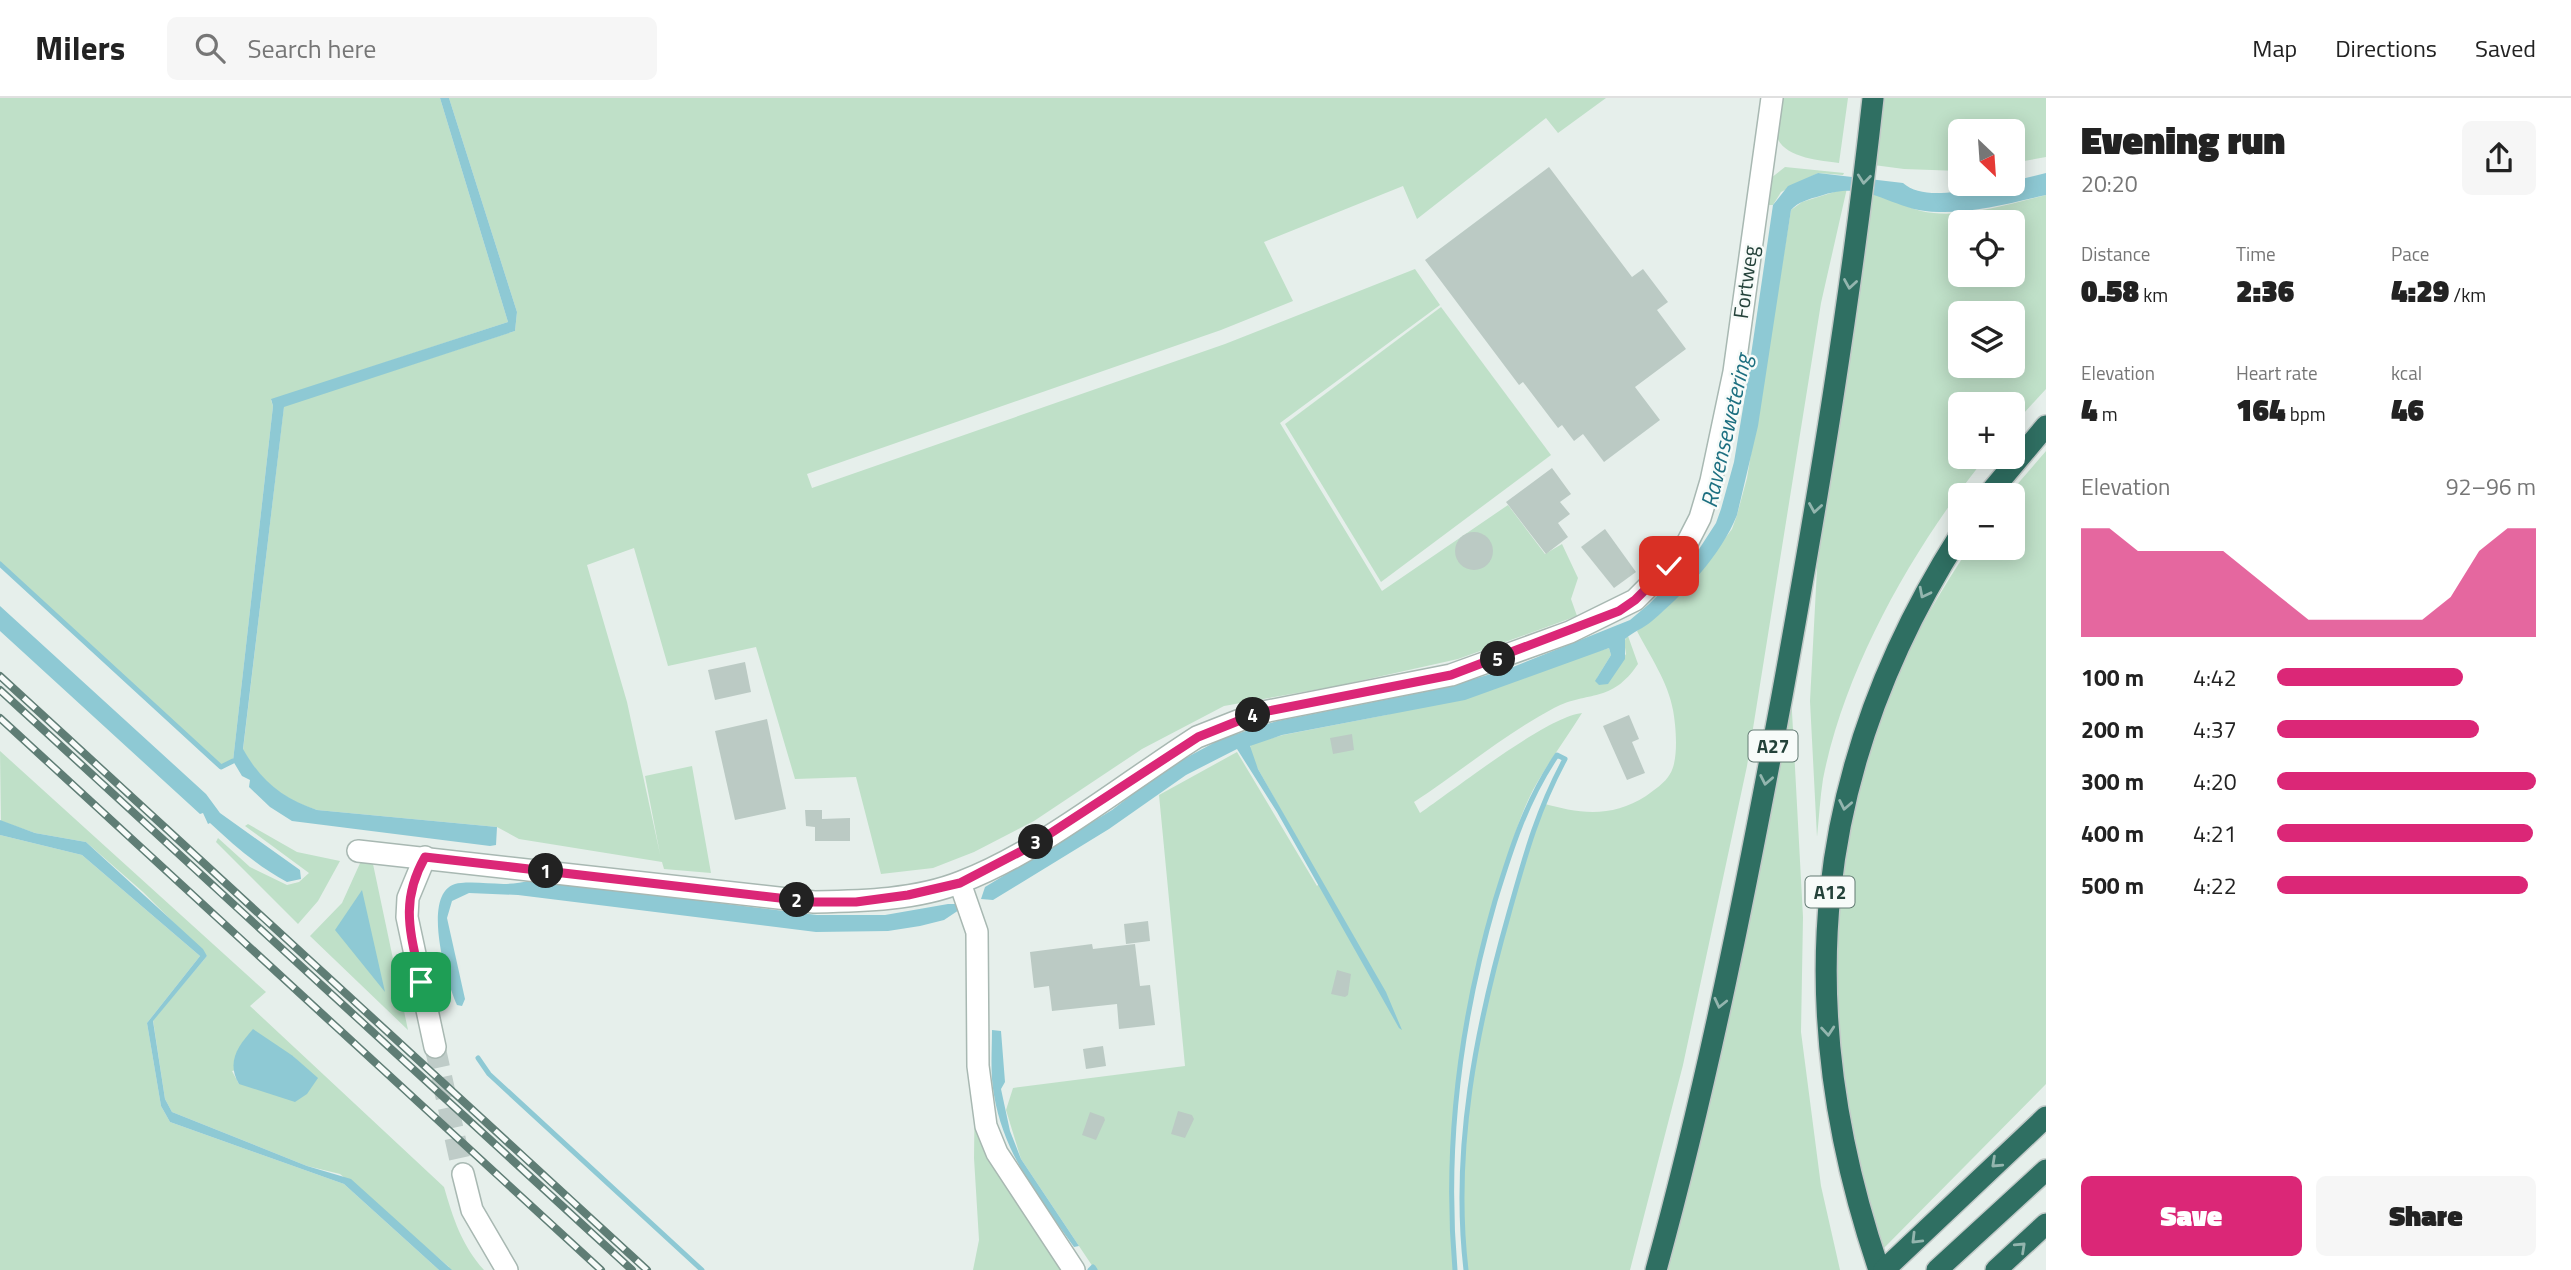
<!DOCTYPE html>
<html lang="en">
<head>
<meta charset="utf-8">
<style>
  :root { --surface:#fff; --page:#f6f6f6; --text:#222; --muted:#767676; --line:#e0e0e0; --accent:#db2777 }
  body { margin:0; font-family:"Titillium Web",sans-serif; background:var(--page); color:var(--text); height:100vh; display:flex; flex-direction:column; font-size:26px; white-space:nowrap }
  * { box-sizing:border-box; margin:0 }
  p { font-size:23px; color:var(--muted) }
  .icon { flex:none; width:38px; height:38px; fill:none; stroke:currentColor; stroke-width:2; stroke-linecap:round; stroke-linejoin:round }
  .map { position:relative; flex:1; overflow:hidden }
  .details { display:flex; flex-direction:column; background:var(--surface); width:525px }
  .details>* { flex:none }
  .needle { width:46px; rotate:155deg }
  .buttons { position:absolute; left:1948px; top:21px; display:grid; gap:14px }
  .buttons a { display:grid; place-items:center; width:77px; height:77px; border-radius:10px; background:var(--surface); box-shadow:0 4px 18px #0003; font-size:35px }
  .pin { position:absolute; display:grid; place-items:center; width:60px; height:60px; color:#fff; margin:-30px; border-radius:14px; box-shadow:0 4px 10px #0006 }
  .km { position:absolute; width:35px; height:35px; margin:-18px; border-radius:50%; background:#222; color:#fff; font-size:19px; line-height:35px; text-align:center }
  .round { display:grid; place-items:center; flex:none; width:74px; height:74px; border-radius:10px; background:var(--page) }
  .headline { display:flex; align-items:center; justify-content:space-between; height:119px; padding:0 35px }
  h1 { font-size:38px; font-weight:800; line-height:52px }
  .figures { display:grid; grid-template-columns:repeat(3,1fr); gap:10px; height:119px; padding:7px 35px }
  .figures div { display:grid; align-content:center }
  .figures b { font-size:30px; font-weight:800 }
  .figures small { font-size:19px; font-weight:400 }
  .figures p { font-size:19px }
  .chart { height:196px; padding:14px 35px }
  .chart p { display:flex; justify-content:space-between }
  .chart svg { width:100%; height:126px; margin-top:7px; fill:var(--accent); opacity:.7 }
  .primary-button { display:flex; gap:14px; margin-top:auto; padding:14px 35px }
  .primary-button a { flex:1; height:80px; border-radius:10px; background:var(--accent); color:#fff; font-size:28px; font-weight:800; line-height:80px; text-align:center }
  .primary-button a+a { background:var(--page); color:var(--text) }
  ul { padding:0 35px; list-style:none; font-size:23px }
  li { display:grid; grid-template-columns:112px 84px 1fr; align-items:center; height:52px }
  li i { height:18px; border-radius:9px; background:var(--accent) }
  header { display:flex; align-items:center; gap:42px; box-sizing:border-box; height:98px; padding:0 35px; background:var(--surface); border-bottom:2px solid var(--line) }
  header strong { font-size:33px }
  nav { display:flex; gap:38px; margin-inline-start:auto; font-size:24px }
  .search { width:490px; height:63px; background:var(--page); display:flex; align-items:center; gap:18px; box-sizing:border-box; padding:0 24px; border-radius:10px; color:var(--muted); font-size:26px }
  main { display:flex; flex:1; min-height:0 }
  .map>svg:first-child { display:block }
</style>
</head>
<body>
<header>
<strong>Milers</strong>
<div class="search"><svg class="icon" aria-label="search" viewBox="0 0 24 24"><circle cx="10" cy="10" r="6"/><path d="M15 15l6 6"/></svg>Search here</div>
<nav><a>Map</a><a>Directions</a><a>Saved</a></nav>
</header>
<main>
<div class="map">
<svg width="2046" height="1172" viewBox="0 0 2046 1172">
  <rect width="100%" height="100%" fill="#e6efeb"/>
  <g fill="#bfe0c8" fill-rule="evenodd">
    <polygon points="0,0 440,0 508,224 271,302 273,308 233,663 221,669 0,466"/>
    <path d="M449,0H1606L1558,35L1546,20L1417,121L1403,88L1264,144L1293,203L1221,232L807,376L812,390L1225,246L1415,171L1440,207L1280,325L1382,493L1508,407L1545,456L1562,446L1578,480L1571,501L1577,518L1458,561L1337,588L1224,608L1142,651L1034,723L974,754L933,770L881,776L856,679L795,681L756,549L668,568L634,450L587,467L627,604L660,756L645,678L692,668L711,775L664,771L662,764L519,741L497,729L317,712C282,701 261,683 243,652L284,308L515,233L517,214Z"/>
    <path d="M1780,0H1848L1839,65C1820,62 1779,60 1776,34C1775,24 1779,11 1780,0Z"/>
    <polygon points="1875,0 2046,0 2046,59 2013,65 2012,33 1960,33 1960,73 1904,71 1866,66"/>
    <polygon points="1785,69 1844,75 1843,77 1818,75 1781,94 1773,107 1764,107 1771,80"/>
    <path d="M1847,90L1821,205L1747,668L1683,967L1630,1172H1466C1448,1014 1492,853 1542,705C1579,716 1612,720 1646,698C1654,692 1665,685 1670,676C1679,662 1676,628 1673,612C1668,584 1650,558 1637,533L1664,512L1703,470L1732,431L1737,417L1747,380L1791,112L1802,104Z"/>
    <path d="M1870,94C1887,98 1903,108 1921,113C1960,122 2008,106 2046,97V291L2013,327L2012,306H1960V359H1986C1915,447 1845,568 1823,681C1820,700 1819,720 1817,739L1810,603L1819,433ZM1960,124H2012V177H1960ZM1960,215H2012V268H1960Z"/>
    <polygon points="1441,209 1551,357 1381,484 1285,326"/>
    <path d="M2046,353V986L1882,1152C1870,1107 1855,1061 1845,1014C1842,998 1842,979 1840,962C1830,843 1843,692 1893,583C1915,537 1941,492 1969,450H2012V397H2008Z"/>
    <path d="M1628,538L1638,566C1611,606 1589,592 1554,610C1505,636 1460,674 1414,704L1420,715C1454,692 1546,619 1582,615C1566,641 1547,666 1533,692C1516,725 1507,763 1497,798C1461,921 1444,1044 1455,1172H1095L1021,1061L1006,1012L1013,990L1185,968L1159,697L1237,654L1317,788L1321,784L1258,671L1249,653L1251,646L1283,637L1386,617L1609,550L1611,557L1597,580L1605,586L1626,556L1624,543Z"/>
    <polygon points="1791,595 1803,819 1801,934 1821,1088 1840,1172 1666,1172"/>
    <path d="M0,653L266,894L250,908L444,1089C453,1120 462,1148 484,1172H447L449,1169L340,1076L307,1068L172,1014L165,1001L153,922L207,858L143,794L86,744L35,735L1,723ZM293,958L305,970L239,986L232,973Z"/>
    <polygon points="248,726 297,754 340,763 318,803 298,826 216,744 218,740 250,769 287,787 299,784 309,775 245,728"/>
    <polygon points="0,737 82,757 200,858 147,925 161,1008 170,1024 344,1086 439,1172 0,1172"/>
    <polygon points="361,763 373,766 408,932 310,838 342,805"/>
    <polygon points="975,981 977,987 1062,1172 973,1172 979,1142 974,1060"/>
  </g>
  <g fill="#8ec9d4">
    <path d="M440,0H449L517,214L515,233L284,309L243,651C261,683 283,701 317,712L497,729L496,747L490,748L292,723L270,709L249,689L250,682L242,678L233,663L273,308L271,301L508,224Z"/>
    <path d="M1818,75L1903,85C1927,107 1983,86 2012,86L2013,83L2046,75V97C2011,105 1975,115 1939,114C1890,114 1872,80 1820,98C1809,101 1798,104 1791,112L1758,328L1737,417C1721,457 1685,495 1652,523C1644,530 1633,534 1625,541V561L1608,586L1599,587L1595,583L1611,557L1609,550L1465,602L1282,637L1250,648L1258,671L1386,894L1402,932L1399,930L1277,714L1237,651L1186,677L1109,731L993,802L981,801L985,789L1112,712L1167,670L1221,641L1277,623L1439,591L1508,571L1630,522L1649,506L1690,465L1716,425L1721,411L1734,364L1745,298L1773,107L1788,88Z"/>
    <path d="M0,508L206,696L220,715L300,772L301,781L287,784C257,768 235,748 210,725L208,726L203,715L200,716L0,533Z"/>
    <polygon points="0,722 35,735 86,744 203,851 207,858 153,923 165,1001 172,1014 307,1068 351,1081 452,1172 439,1172 344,1086 170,1024 161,1008 147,925 200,858 82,757 0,737"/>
    <path d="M531,782L817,817H885L948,806H956L959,812L944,822L920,828L888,833L816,834L518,797L469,795L452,803L447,820L465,901L462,908L457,907C446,883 418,787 461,785C486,783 505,790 531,782Z"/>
    <polygon points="362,792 385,894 335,832"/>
    <path d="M253,931L293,958L318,980L307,996L295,1004L239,986C226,964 238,948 253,931Z"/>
    <path d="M992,932L1001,933L1005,984L1001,991L1010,1033L1021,1061L1079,1148L1074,1149C1040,1101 1004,1057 994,997C990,976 992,953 992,932Z"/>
  </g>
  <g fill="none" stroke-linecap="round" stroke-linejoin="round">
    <g stroke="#8ec9d4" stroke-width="5">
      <polyline points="0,466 221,669 233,663"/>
      <polyline points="478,960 489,976 702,1172"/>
      <polyline points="1090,1172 1093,1169 1095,1172"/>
      <path d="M1455,1172C1444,1046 1460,924 1495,803C1511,751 1526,703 1557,657L1565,661C1537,713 1525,758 1509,815C1476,931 1452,1051 1466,1172"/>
    </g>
  </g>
  <g fill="#bbcac4">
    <polygon points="1549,69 1632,179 1643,171 1668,204 1657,212 1686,251 1635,289 1660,322 1604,364 1583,336 1574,343 1562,327 1558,330 1523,284 1519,287 1425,162"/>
    <polygon points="1552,370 1571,396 1560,404 1570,416 1558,425 1568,439 1546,456 1506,404"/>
    <polygon points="1605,431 1636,474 1614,490 1581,449"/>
    <circle cx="1474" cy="453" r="19"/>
    <polygon points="745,564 751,594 715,602 708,572"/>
    <polygon points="1629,617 1639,641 1632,644 1645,675 1627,682 1603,628"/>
    <polygon points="767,621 786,711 735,722 715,633"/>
    <polygon points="1352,636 1354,652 1333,656 1330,640"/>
    <polygon points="805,712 822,712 822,721 850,720 850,743 815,743 815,729 806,728"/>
    <polygon points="1148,823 1150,843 1126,846 1124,826"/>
    <polygon points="1092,846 1093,851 1135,846 1140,888 1150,887 1155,927 1119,931 1117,906 1052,913 1049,888 1034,890 1030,854"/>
    <polygon points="1337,872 1351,876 1348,897 1345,899 1331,896"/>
    <polygon points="1103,948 1106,968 1086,971 1083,951"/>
    <polygon points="1178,1013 1192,1017 1194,1021 1185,1040 1171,1036"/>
    <polygon points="1090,1014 1104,1019 1105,1022 1096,1042 1082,1037"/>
  </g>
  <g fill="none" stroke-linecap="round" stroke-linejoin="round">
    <polyline stroke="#bfccc8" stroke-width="21" stroke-dasharray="21 10" stroke-linecap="butt" points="435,949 463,1076"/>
    <g stroke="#a8b8b2" stroke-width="24">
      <g id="minor">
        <path d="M358,753L814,804C862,803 916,802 961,784C1040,754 1125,685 1197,639L1258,615L1451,577L1570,534L1635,502L1682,455L1700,420L1711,383L1734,274L1772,0"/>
        <polyline points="425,759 408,800 407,819 435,949"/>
        <polyline points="960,785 977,834 978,968 986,1028 997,1055 1074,1172"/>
        <polyline points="463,1076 472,1112 507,1172"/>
      </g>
    </g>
    <g stroke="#c2cac8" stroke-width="24">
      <g id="highway">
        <polyline points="1988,397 2046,328"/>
        <path d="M1656,1172C1708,983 1746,791 1782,598C1818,400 1851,201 1873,0"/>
        <path d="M1879,1172C1790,910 1811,671 1960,437"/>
        <polyline points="1884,1172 2046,1019"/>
        <polyline points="1937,1172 2046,1072"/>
        <polyline points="1996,1172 2046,1126"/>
      </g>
    </g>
    <use href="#minor" stroke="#fff" stroke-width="21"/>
    <use href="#highway" stroke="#2f6f62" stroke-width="21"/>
    <g stroke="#5f7d75" stroke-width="8">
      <g id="rail">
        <polyline points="0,578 647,1172"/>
        <polyline points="0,592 632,1172"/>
        <polyline points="0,620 601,1172"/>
      </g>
    </g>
    <use href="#rail" stroke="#f7fbf9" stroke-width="5" stroke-dasharray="16" stroke-linecap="butt"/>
  </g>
  <defs><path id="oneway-chevron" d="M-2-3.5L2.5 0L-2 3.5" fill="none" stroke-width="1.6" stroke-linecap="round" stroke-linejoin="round" transform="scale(1.75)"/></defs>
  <g stroke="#93b5ae">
    <use href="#oneway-chevron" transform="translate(1864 81) rotate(96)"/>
    <use href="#oneway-chevron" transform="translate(1850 186) rotate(99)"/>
    <use href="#oneway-chevron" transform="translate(1815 410) rotate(99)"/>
    <use href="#oneway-chevron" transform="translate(1924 495) rotate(117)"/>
    <use href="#oneway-chevron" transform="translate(1766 682) rotate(101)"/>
    <use href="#oneway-chevron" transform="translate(1845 707) rotate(101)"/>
    <use href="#oneway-chevron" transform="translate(1720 905) rotate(103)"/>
    <use href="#oneway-chevron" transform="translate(1828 933) rotate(85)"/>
    <use href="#oneway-chevron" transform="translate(1996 1065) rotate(137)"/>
    <use href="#oneway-chevron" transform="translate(1916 1141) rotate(135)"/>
    <use href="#oneway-chevron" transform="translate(2021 1149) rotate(-43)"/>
  </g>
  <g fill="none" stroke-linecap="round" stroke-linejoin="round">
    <g stroke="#fff" stroke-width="14">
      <path id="route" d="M421,884C411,836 399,805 425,759L814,804H856L908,797L960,785L1031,748L1198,639L1258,615L1451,577L1619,513L1635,502L1669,468"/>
    </g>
    <use href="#route" stroke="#db2777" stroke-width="9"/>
  </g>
  <g text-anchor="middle" stroke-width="5" stroke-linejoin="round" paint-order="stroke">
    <g fill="#f7fbf9" stroke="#637a73" stroke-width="2">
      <rect x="1748.5" y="632.5" width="49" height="31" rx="5"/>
      <rect x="1805.5" y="778.5" width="49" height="31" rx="5"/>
    </g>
    <g font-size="19" font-weight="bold" fill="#24423a">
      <text x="1773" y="655">A27</text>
      <text x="1830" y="801">A12</text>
    </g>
    <g font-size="21" fill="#24423a" stroke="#f7fbf9">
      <text transform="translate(1746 184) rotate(-82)" y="7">Fortweg</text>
    </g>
    <g font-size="23" font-style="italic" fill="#1c6f80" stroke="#f7fbf9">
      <text transform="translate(1726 333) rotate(-77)" y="8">Ravensewetering</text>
    </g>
  </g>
</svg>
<div class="buttons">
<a><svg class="needle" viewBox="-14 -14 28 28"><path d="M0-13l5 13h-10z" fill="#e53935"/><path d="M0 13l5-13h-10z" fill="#767676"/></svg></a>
<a><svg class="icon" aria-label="locate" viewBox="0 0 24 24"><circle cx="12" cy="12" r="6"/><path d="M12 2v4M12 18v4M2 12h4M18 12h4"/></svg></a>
<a><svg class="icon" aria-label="layers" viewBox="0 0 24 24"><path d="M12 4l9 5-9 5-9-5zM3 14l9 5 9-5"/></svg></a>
<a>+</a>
<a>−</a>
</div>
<div class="pin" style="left:421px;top:884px;background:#1e9e55"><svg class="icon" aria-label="arrive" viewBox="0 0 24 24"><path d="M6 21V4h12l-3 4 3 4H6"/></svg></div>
<div class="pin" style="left:1669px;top:468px;background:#d93025"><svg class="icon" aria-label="check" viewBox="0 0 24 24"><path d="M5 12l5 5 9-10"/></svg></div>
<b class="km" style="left:546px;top:773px">1</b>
<b class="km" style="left:797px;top:802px">2</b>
<b class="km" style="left:1036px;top:744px">3</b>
<b class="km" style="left:1253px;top:617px">4</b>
<b class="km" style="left:1498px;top:561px">5</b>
</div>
<section class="details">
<div class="headline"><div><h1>Evening run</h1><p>20:20</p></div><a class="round"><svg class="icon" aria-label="share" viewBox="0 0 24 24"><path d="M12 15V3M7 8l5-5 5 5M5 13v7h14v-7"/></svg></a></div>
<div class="figures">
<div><p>Distance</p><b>0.58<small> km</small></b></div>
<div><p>Time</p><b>2:36</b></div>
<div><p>Pace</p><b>4:29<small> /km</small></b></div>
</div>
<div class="figures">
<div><p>Elevation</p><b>4<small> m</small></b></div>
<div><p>Heart rate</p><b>164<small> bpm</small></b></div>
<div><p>kcal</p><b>46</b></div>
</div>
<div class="chart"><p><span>Elevation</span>92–96 m</p>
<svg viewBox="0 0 160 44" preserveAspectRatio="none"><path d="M0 44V6L10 6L20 14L30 14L40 14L50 14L60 22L70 30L80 38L90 38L100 38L110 38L120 38L130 30L140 14L150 6L160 6V44z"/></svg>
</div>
<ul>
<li><b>100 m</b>4:42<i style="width:72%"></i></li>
<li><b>200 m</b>4:37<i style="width:78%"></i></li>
<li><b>300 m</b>4:20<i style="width:100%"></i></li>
<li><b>400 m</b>4:21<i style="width:99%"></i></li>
<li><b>500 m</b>4:22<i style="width:97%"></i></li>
</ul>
<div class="primary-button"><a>Save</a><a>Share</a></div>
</section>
</main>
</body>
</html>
